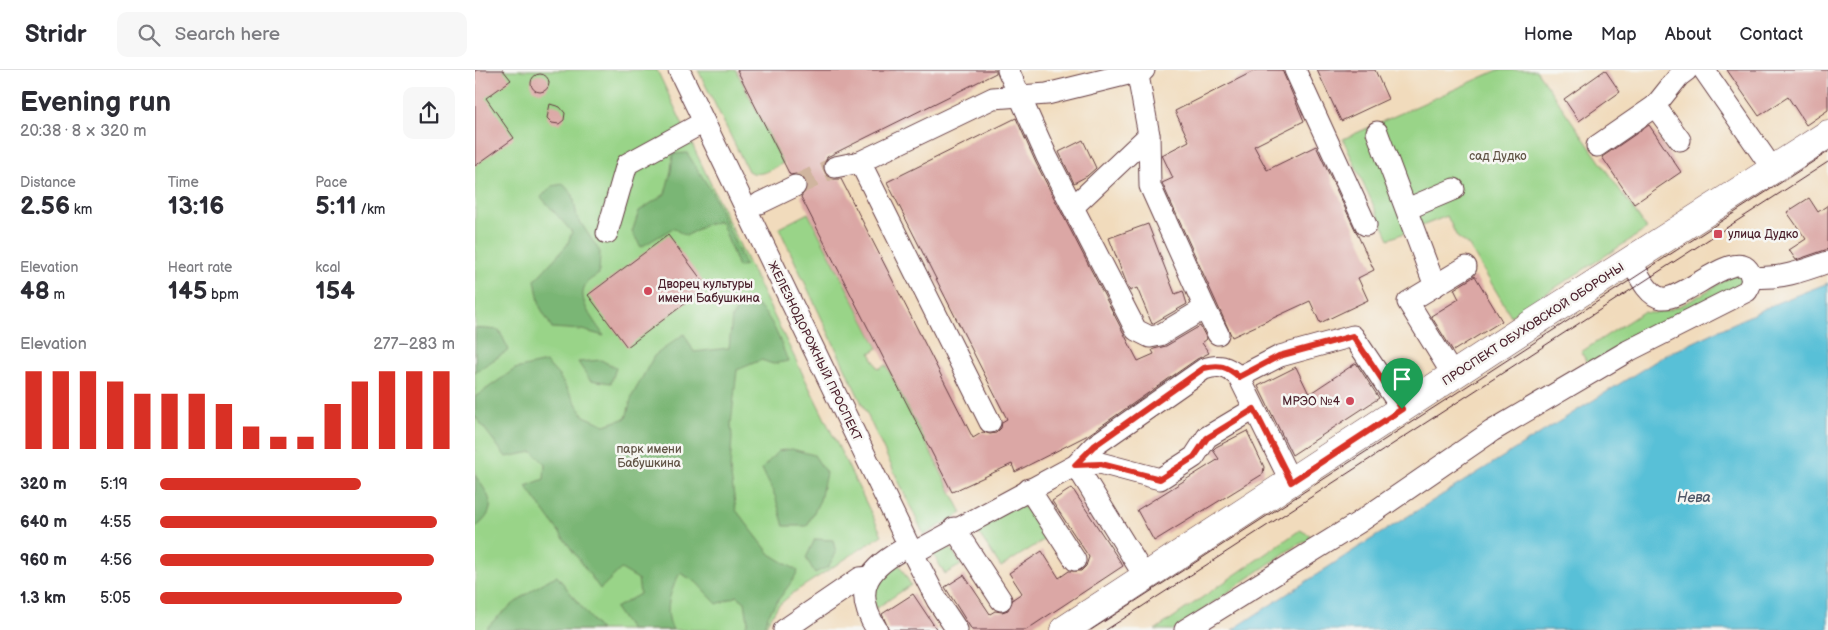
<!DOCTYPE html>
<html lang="en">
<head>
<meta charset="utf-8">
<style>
  :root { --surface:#fff; --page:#f7f7f7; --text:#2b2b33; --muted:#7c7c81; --line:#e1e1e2; --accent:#d93025 }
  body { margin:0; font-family:"Balsamiq Sans",sans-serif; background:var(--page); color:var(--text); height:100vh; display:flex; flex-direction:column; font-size:19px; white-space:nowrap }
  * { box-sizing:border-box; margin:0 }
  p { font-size:16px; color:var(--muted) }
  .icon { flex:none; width:28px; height:28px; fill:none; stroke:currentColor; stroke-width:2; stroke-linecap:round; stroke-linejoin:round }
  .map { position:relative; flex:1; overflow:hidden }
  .side { display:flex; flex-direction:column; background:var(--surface); width:475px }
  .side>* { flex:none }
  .pin { position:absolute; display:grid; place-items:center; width:42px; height:42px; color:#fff; margin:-51px -21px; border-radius:50% 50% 50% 0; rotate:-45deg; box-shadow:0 0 5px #0007 }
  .pin .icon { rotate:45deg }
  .round { display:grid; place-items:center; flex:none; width:52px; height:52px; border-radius:10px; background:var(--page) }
  .summary { display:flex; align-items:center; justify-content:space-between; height:85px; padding:0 20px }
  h1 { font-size:28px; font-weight:800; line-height:38px }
  .metrics { display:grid; grid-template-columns:repeat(3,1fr); gap:8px; height:85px; padding:5px 20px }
  .metrics div { display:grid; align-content:center }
  .metrics b { font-size:25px; font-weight:800 }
  .metrics small { font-size:14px; font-weight:400 }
  .metrics p { font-size:14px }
  .chart { height:140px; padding:10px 20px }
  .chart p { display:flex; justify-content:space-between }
  .chart svg { width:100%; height:90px; margin-top:5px; stroke:var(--accent); stroke-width:6 }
  ul { padding:0 20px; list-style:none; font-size:16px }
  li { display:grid; grid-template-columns:80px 60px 1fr; align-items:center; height:38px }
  li i { height:12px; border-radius:6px; background:var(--accent) }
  header { display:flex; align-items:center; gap:30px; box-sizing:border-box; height:70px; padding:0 25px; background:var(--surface); border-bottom:1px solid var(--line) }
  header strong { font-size:24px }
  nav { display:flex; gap:28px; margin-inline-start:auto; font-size:18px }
  .search { width:350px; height:45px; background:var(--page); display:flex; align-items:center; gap:12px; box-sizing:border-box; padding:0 18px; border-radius:10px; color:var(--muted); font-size:19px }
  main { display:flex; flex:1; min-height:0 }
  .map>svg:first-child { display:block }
</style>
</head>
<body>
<header>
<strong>Stridr</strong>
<div class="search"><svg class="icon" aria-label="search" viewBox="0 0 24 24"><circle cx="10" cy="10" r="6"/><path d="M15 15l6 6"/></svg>Search here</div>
<nav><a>Home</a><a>Map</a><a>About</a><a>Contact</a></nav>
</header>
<main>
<section class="side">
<div class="summary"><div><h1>Evening run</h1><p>20:38 · 8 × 320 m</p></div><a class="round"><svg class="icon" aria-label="share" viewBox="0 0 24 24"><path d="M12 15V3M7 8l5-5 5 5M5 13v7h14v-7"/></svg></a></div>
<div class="metrics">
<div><p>Distance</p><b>2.56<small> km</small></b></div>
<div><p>Time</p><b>13:16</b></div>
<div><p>Pace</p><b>5:11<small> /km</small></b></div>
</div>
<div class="metrics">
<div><p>Elevation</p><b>48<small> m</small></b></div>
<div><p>Heart rate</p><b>145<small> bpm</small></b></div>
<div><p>kcal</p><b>154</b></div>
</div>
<div class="chart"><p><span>Elevation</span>277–283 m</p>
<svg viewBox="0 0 160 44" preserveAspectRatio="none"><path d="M5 44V6M15 44V6M25 44V6M35 44V11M45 44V17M55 44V17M65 44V17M75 44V22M85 44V33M95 44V38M105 44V38M115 44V22M125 44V11M135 44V6M145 44V6M155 44V6"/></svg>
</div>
<ul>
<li><b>320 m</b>5:19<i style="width:68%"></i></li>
<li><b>640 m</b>4:55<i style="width:94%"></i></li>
<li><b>960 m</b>4:56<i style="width:93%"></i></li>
<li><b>1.3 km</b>5:05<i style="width:82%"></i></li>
</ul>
</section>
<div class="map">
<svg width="1353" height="560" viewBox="0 0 1353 560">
  <rect width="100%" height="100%" fill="#f6f6f2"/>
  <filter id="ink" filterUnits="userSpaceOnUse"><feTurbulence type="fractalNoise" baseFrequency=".02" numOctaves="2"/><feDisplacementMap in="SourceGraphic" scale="10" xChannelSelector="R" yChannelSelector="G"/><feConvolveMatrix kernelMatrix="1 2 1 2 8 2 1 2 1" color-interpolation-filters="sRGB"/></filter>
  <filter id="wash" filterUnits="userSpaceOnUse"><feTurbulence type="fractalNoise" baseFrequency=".0096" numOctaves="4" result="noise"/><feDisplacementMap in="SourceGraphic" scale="20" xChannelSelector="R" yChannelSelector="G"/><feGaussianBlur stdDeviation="1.12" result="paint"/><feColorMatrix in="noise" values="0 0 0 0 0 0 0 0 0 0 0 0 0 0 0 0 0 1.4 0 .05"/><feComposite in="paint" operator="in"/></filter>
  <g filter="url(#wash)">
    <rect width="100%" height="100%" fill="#f1dbbc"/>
    <g fill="#99d488" stroke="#727a5a">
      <polygon points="0,0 182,0 278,203 407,465 318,523 303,536 292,553 291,560 0,560"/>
      <path d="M223,0H261L308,93C297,99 285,108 273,101Z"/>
      <polygon points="1023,0 1061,0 1172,159 1036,246 994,176 982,167 972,146 914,169 868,69"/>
      <polygon points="333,143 403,278 395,283 403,299 411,295 487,443 449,465 304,158"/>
      <path d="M1266,204L1268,215L1113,294L1106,282L1168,242C1195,249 1235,218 1259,205Z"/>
      <polygon points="547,434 572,468 526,497 499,456"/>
      <polygon points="825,460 835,465 834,470 820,476 698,560 680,560"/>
      <polygon points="472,476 477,480 486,495 470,504 458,484"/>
      <polygon points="421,489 436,515 400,539 399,519"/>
    </g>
    <g fill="#7ab674" stroke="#626a50">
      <polygon points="212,83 237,122 270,195 263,197 246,151 230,155 211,166 198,158 166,177 157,162 164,141 190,124 196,101 198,84"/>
      <path d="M88,114L98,125L102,147L125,182L124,204C120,207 113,210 111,214C100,230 121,253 129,266L107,260L77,258L65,237L60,210L92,175L97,162L66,127L77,116Z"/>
      <path d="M269,229C296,237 303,268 313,291L298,294L286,290L262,300L256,354L257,367L255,399L261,440L295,484L323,501C313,521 292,538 288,560H268L273,552L270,532L262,526L242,534L221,512L205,503C195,522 188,540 198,560H155L140,538L165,524L163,509L146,499L125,519L51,416L69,409L70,394L58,382L31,387L0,346V327L40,299L71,292L84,306L109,346L130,355L151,348L157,326L179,286L209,264L219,282L254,278L257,247Z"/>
      <polygon points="0,258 24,260 34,280 0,302"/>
      <polygon points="126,290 141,298 136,313 115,310 103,292"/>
      <polygon points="317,379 339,385 351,403 345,430 332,456 309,456 300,426 287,399 303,381"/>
      <path d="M0,405C14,426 26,438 0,458Z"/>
      <polygon points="340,469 358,470 361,483 353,497 340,503 331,488"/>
      <path d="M82,506L125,560H10C21,546 66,511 82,506Z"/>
    </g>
    <polygon fill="#59c0d7" stroke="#527081" points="1353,213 1353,560 757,560 887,475 1189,286 1304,232"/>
    <g id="blocks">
      <g fill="#dba7a5">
        <polygon points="0,0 28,0 36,10 11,28 39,68 0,96"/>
        <polygon points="262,0 521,0 521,3 352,87 348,99 356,109 366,109 498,368 508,362 515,364 521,363 526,358 527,352 532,349 412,112 541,48 561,93 663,291 679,284 677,280 679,279 691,276 725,256 732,269 727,273 734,283 722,289 613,365 540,402 537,394 477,422 326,127 332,117 331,110 321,104 315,105"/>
        <polygon points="781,0 807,0 829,51 779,76 792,100 841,76 899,200 883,208 893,230 845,253 835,231 757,267 687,113 698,108 687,85 714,71 700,41"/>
        <polygon points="842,0 900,0 913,29 866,51"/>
        <polygon points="1130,0 1145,22 1104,51 1089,29"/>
        <polygon points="1252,0 1353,0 1353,40 1331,55 1313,27 1284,46"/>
        <circle cx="65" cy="13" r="9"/>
        <polygon points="75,34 85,37 90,43 89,50 84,54 77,53 72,48"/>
        <polygon points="1174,55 1206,102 1159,134 1127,87"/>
        <polygon points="608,70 621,98 612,106 599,113 584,82"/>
        <polygon points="1334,128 1343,142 1353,135 1353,179 1321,190 1314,180 1331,169 1312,142"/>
        <polygon points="673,154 700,224 708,221 712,234 677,254 662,218 655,221 653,217 634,168"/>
        <polygon points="193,165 232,217 152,277 113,225"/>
        <polygon points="1000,206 1027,251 978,281 956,246 984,229 979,219"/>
        <polygon points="881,293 904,328 817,385 783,316 821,297 834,324"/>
        <polygon points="772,361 789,397 788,404 679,471 662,440 744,389 738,380 741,377"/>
        <polygon points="597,418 648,496 551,560 497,560 470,517 489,505 515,544 520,541 527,542 533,540 538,529 547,523 534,503 567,481 584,508 594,501 606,501 611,496 614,487 577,431"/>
        <polygon points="438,524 462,560 414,560 407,544"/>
      </g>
    </g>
  </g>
  <g filter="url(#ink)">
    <use href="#blocks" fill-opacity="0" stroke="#633b41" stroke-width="1"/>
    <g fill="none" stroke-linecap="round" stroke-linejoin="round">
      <polyline stroke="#d0b59f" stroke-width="21" stroke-dasharray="21 11" stroke-linecap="butt" points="320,116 360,97"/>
      <g stroke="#633b41" stroke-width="23">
        <g id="minor">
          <polyline points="204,0 434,476 462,530 482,560"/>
          <polyline points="533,0 572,87 661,260 675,267 685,265 730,238"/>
          <polyline points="662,0 674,65 675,116 730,238 743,264"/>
          <polyline points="820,0 891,155"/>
          <polyline points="1229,0 1299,101"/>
          <polyline points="902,62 960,216"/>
          <polyline points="1205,70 1180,36 1204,6 1212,0"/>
          <polyline points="1122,76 1180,36"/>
          <polyline points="360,97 385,92"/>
          <polyline points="285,133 320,116"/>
          <polyline points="598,137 674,65"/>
          <polyline points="932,139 979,119"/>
          <polyline points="132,163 152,94 229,52"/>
          <path d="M1276,207C1303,210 1328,201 1353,192"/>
          <polyline points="978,305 933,232 991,197"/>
          <polyline points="764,307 805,286 878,266 927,339"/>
          <polyline points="515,352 385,92 518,28 572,24 669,0"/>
          <polyline points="554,419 600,490"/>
          <polyline points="479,458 526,530"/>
          <path d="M438,483L601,395L619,376L729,299C744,294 752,296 764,307L816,412"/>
          <polyline points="670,507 601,395 625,393 685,409 719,387 732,367 779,339"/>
          <polyline points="309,560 385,508 394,507"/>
          <path d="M402,560C375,518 395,496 434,476"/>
          <path d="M710,560L883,453L1017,361L1153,281L1272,221C1276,215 1278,210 1275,203C1263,175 1209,231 1187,228C1172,226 1163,203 1156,191"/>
        </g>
      </g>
      <g stroke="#633b41" stroke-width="29">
        <polyline id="major" points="589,560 1044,262 1353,64"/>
      </g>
      <use href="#minor" stroke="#fff" stroke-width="21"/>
      <use href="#major" stroke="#fff" stroke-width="28"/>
      <g stroke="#4a1f2b" stroke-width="1">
        <polyline points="616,560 1353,82"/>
        <polyline points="631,560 1353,92"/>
      </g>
    </g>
  </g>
  <g fill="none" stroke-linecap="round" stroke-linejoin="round" filter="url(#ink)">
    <g stroke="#fff" stroke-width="10">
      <path id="route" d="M878,266L927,339L816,412L779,339L732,368L719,387L685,409L626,394L600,395L619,376L729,298C744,294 752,296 764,307L804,286Z"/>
    </g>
    <use href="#route" stroke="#d93025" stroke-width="6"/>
  </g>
  <g fill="#d1495b" stroke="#f6f6f2" stroke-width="2">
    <rect x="1238" y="159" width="10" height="10" rx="2.5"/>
    <circle cx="173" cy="221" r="5"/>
    <circle cx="875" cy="331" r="5"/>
  </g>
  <g text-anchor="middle" stroke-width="5" stroke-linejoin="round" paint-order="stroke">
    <g font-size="12" fill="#625547" stroke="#f6f6f2">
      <text x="1023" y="90">сад Дудко</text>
      <text x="174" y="383">парк имени<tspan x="174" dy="14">Бабушкина</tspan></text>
    </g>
    <g font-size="12" fill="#4a1f2b" stroke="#f6f6f2" text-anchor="start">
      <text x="1253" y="168">улица Дудко</text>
      <text x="183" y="218">Дворец культуры<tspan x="183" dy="14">имени Бабушкина</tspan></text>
      <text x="865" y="335" text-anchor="end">МРЭО №4</text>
    </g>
    <g font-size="12" fill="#4a1f2b" stroke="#f6f6f2">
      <text transform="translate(1058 254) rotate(-33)" y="4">ПРОСПЕКТ ОБУХОВСКОЙ ОБОРОНЫ</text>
      <text transform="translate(340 281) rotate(64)" y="4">ЖЕЛЕЗНОДОРОЖНЫЙ ПРОСПЕКТ</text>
    </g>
    <g font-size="14" font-style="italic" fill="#4f5767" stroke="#f6f6f2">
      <text x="1219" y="432">Нева</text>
    </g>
  </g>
</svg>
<div class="pin" style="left:927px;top:339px;background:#1e9e55"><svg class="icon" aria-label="arrive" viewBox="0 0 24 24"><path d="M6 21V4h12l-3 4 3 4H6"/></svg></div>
</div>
</main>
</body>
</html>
